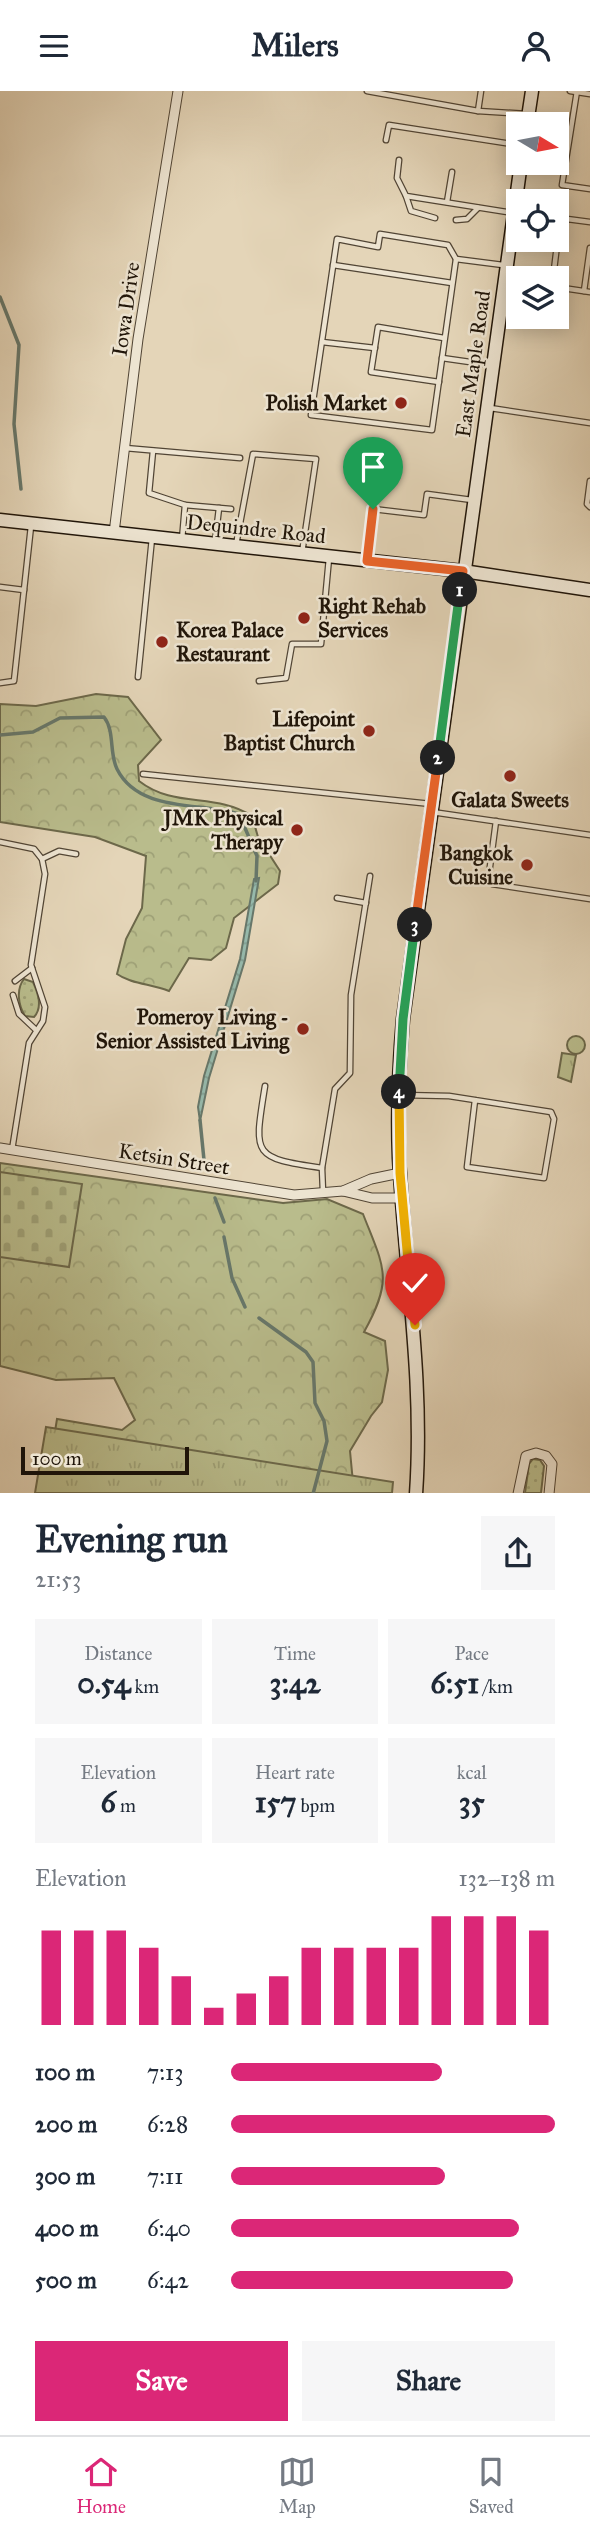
<!DOCTYPE html>
<html lang="en">
<head>
<meta charset="utf-8">
<style>
  :root { --surface:#fff; --page:#f6f6f7; --text:#1f2937; --muted:#747a83; --line:#e0e1e3; --accent:#db2777 }
  body { margin:0; font-family:"IM FELL Great Primer",serif; background:var(--page); color:var(--text); height:100vh; display:flex; flex-direction:column; font-size:26px; white-space:nowrap }
  * { box-sizing:border-box; margin:0 }
  p { font-size:23px; color:var(--muted) }
  .icon { flex:none; width:38px; height:38px; fill:none; stroke:currentColor; stroke-width:2; stroke-linecap:round; stroke-linejoin:round }
  .map { position:relative; height:1402px; overflow:hidden }
  .panel { display:flex; flex-direction:column; background:var(--surface); flex:1 }
  .panel>* { flex:none }
  .needle { width:46px; rotate:100deg }
  .buttons { position:absolute; left:506px; top:21px; display:grid; gap:14px }
  .buttons a { display:grid; place-items:center; width:63px; height:63px; border-radius:0px; background:var(--surface); box-shadow:0 4px 18px #0003; font-size:35px }
  .scale { position:absolute; left:21px; bottom:18px; width:168px; box-sizing:border-box; padding-left:7px; border:4px solid #201509; border-top:0; font-size:19px; line-height:24px; white-space:nowrap; color:#201509; -webkit-text-stroke:5px #ede4d1; paint-order:stroke }
  .pin { position:absolute; display:grid; place-items:center; width:60px; height:60px; color:#fff; margin:-72px -30px; border-radius:50% 50% 50% 0; rotate:-45deg; box-shadow:0 0 7px #0007 }
  .pin .icon { rotate:45deg }
  .km { position:absolute; width:35px; height:35px; margin:-18px; border-radius:50%; background:#222; color:#fff; font-size:19px; line-height:35px; text-align:center }
  .round { display:grid; place-items:center; flex:none; width:74px; height:74px; border-radius:0px; background:var(--page) }
  .headline { display:flex; align-items:center; justify-content:space-between; height:119px; padding:0 35px }
  h1 { font-size:38px; font-weight:700; line-height:52px }
  .stats { display:grid; grid-template-columns:repeat(3,1fr); gap:10px; height:119px; padding:7px 35px }
  .stats div { display:grid; align-content:center; border-radius:0px; background:var(--page); text-align:center }
  .stats b { font-size:30px; font-weight:700 }
  .stats small { font-size:19px; font-weight:400 }
  .stats p { font-size:19px }
  .chart { height:196px; padding:14px 35px }
  .chart p { display:flex; justify-content:space-between }
  .chart svg { width:100%; height:126px; margin-top:7px; stroke:var(--accent); stroke-width:6 }
  .primary-button { display:flex; gap:14px; margin-top:auto; padding:14px 35px }
  .primary-button a { flex:1; height:80px; border-radius:0px; background:var(--accent); color:#fff; font-size:28px; font-weight:700; line-height:80px; text-align:center }
  .primary-button a+a { background:var(--page); color:var(--text) }
  ul { padding:0 35px; list-style:none; font-size:23px }
  li { display:grid; grid-template-columns:112px 84px 1fr; align-items:center; height:52px }
  li i { height:18px; border-radius:9px; background:var(--accent) }
  header { display:flex; justify-content:space-between; align-items:center; height:91px; padding:0 35px; background:var(--surface); font-size:32px; font-weight:700 }
  .menu { display:flex; justify-content:space-around; align-items:center; height:98px; border-top:2px solid var(--line); background:var(--surface); font-size:19px; color:var(--muted) }
  .menu a { display:grid; justify-items:center; gap:4px }
  .menu .on { color:var(--accent) }
  .map>svg:first-child { display:block }
</style>
</head>
<body>
<header><svg class="icon" aria-label="menu" viewBox="0 0 24 24"><path d="M4 6h16M4 12h16M4 18h16"/></svg>Milers<svg class="icon" aria-label="person" viewBox="0 0 24 24"><circle cx="12" cy="8" r="4"/><path d="M4 21q1-7 8-7t8 7"/></svg></header>
<div class="map">
<svg width="590" height="1403" viewBox="0 0 590 1403">
  <defs>
    <pattern id="grass-dots" width="8" height="8" patternUnits="userSpaceOnUse" patternTransform="scale(1.75)"><rect width="8" height="8" fill="#b9bc8c"/><path d="M2 2h.1M6 6h.1" fill="none" stroke="#9fa177" stroke-width="1.8" stroke-linecap="round"/></pattern>
    <pattern id="forest-crowns" width="20" height="18" patternUnits="userSpaceOnUse" patternTransform="scale(1.75)"><rect width="20" height="18" fill="#b9bc8c"/><path d="M2 6a3 3 0 1 1 6 0M12 15a3 3 0 1 1 6 0" fill="none" stroke="#9fa177"/></pattern>
    <pattern id="cemetery-stones" width="16" height="16" patternUnits="userSpaceOnUse" patternTransform="scale(1.75)"><rect width="16" height="16" fill="#b9bc8c"/><path d="M2 7V4a2 2 0 0 1 4 0v3zM10 15v-3a2 2 0 0 1 4 0v3z" fill="#9fa177"/></pattern>
    <pattern id="park-tufts" width="24" height="20" patternUnits="userSpaceOnUse" patternTransform="scale(1.75)"><rect width="24" height="20" fill="#b9bc8c"/><path d="M3 7l-1-3M5 7V3M7 7l1-3M15 17l-1-3M17 17v-4M19 17l1-3" fill="none" stroke="#9fa177"/></pattern>
    <pattern id="water-waves" width="16" height="10" patternUnits="userSpaceOnUse" patternTransform="scale(1.75)"><rect width="16" height="10" fill="#96b9ab"/><path d="M0 5q4-4 8 0t8 0" fill="none" stroke="#819e92"/></pattern>
  </defs>
  <rect width="100%" height="100%" fill="#e4d5b8"/>
  <filter id="stains"><feTurbulence type="fractalNoise" baseFrequency=".00286" numOctaves="4"/><feColorMatrix values="0 0 0 0 .2 0 0 0 0 .09 0 0 0 0 .02 0 0 0 .5 -.17"/></filter>
  <radialGradient id="worn" r=".72"><stop offset=".6" stop-color="#630" stop-opacity="0"/><stop offset="1" stop-color="#630" stop-opacity=".3"/></radialGradient>
  <g fill="url(#grass-dots)" stroke="#6c684a" stroke-width="2">
    <path d="M24,888L33,891C38,902 43,916 34,926L25,925C18,914 16,898 24,888Z"/>
    <polygon points="533,1368 540,1369 544,1375 541,1402 525,1402 529,1373"/>
  </g>
  <g fill="url(#forest-crowns)" stroke="#6c684a" stroke-width="2">
    <path d="M96,603L128,606L161,649L138,674L139,690C175,718 215,701 252,725L258,746L280,780L278,793L234,827L226,857L211,869L189,867L169,900C152,893 131,893 117,883L126,848L142,817L146,765L95,746L0,731V613L36,615Z"/>
    <path d="M0,1072L283,1112L327,1108L363,1123C384,1177 394,1187 364,1241L385,1250L388,1279L382,1311L371,1325L350,1360L354,1402H45L57,1328L122,1339L135,1329L114,1287L56,1289L0,1275Z"/>
  </g>
  <polygon fill="url(#cemetery-stones)" stroke="#6c684a" stroke-width="2" points="0,1081 82,1093 69,1176 0,1166"/>
  <g fill="url(#park-tufts)" stroke="#6c684a" stroke-width="2">
    <circle cx="576" cy="954" r="9"/>
    <polygon points="562,962 576,964 571,991 558,986"/>
    <polygon points="46,1336 393,1391 392,1402 35,1402"/>
  </g>
  <polygon fill="url(#water-waves)" stroke="#67776a" stroke-width="2" points="259,787 245,869 209,987 200,1030 198,1016 204,985 240,868 254,788"/>
  <g fill="none" stroke-linecap="round" stroke-linejoin="round">
    <g stroke="#67776a" stroke-width="3.5">
      <polyline points="0,206 19,254 14,333 21,398"/>
      <path d="M0,644L33,641L60,627L104,626C115,640 109,662 117,678C139,722 201,711 239,723L257,765L256,790"/>
      <polyline points="200,1029 204,1069"/>
      <polyline points="215,1107 224,1131"/>
      <polyline points="224,1146 232,1187 245,1216"/>
      <polyline points="259,1227 306,1261 313,1271 315,1312 324,1330 327,1350 313,1403"/>
    </g>
    <g stroke="#514535" stroke-width="7">
      <g id="lane">
        <polyline points="367,0 478,20 528,23"/>
        <polyline points="570,0 590,3"/>
        <polyline points="577,0 562,94 590,98"/>
        <polyline points="478,20 481,0"/>
        <polyline points="386,49 389,34 518,54"/>
        <polyline points="399,69 397,87 406,105 513,122"/>
        <polyline points="406,105 411,120 435,127"/>
        <polyline points="447,111 452,81"/>
        <polyline points="456,129 467,128 478,117"/>
        <polygon points="380,143 448,154 456,168 432,339 311,324 337,148 378,156"/>
        <polyline points="456,168 503,174"/>
        <polyline points="333,174 452,192"/>
        <polyline points="553,187 559,138 567,128 590,131"/>
        <polyline points="505,190 518,191"/>
        <polyline points="556,196 590,201"/>
        <polyline points="584,200 590,157"/>
        <polyline points="322,251 375,257"/>
        <polyline points="442,267 491,274"/>
        <polyline points="439,291 371,281 378,236 444,247"/>
        <polyline points="490,317 590,332"/>
        <polyline points="125,357 240,367"/>
        <polyline points="153,360 149,402 185,414 182,449"/>
        <polyline points="590,390 587,413 590,416"/>
        <polyline points="185,414 231,418"/>
        <polyline points="215,451 219,417"/>
        <polyline points="236,454 253,363 316,368 302,462"/>
        <polyline points="367,466 373,418 424,424 427,403 472,409"/>
        <polyline points="0,496 24,499"/>
        <polyline points="138,586 152,447"/>
        <polyline points="259,590 286,587 292,553 321,553 329,467"/>
        <polyline points="0,592 14,590 31,435"/>
        <polyline points="143,683 431,713"/>
        <polyline points="432,721 590,744"/>
        <polyline points="496,730 489,783 492,793 590,808"/>
        <polyline points="0,751 34,758 42,768 45,783 31,874 45,916 43,930 29,952 12,1059"/>
        <polyline points="42,768 59,760 76,763"/>
        <polyline points="337,807 366,812"/>
        <polyline points="15,890 32,877"/>
        <polyline points="13,904 19,923 36,939"/>
        <path d="M265,995C254,1064 251,1067 322,1077"/>
        <polyline points="401,1004 449,1005 551,1021 554,1028 544,1087 467,1076 475,1009"/>
        <polyline points="323,1101 322,1077 335,998 350,982 351,904 370,785"/>
      </g>
    </g>
    <g stroke="#514535" stroke-width="11">
      <g id="street">
        <polyline points="114,442 138,248 178,0"/>
        <polyline points="0,1057 294,1104 343,1100 371,1088 400,1082"/>
        <polyline points="343,1100 372,1107 402,1107"/>
        <polyline points="518,1403 526,1365 536,1362 546,1365 552,1373 549,1403"/>
      </g>
    </g>
    <g stroke="#201509" stroke-width="15">
      <g id="secondary">
        <polyline points="527,33 532,0"/>
        <polyline points="0,429 463,480 590,499"/>
        <path d="M416,1403C424,1289 405,1179 399,1067C397,1020 399,974 403,928L521,72"/>
      </g>
    </g>
    <use href="#lane" stroke="#ede4d1" stroke-width="4.5"/>
    <use href="#street" stroke="#ede4d1" stroke-width="9"/>
    <use href="#secondary" stroke="#ede4d1" stroke-width="12"/>
  </g>
  <g fill="none" stroke-linecap="round" stroke-linejoin="round">
    <g stroke="#fff" stroke-width="14">
      <polyline id="split-1" points="373,418 367,470 463,480 460,499"/>
    </g>
    <g stroke="#fff" stroke-width="14">
      <polyline id="split-2" points="438,667 460,499"/>
    </g>
    <g stroke="#fff" stroke-width="14">
      <polyline id="split-3" points="415,834 438,667"/>
    </g>
    <g stroke="#fff" stroke-width="14">
      <polyline id="split-4" points="399,1001 403,928 415,834"/>
    </g>
    <g stroke="#fff" stroke-width="14">
      <polyline id="split-5" points="399,1001 400,1082 408,1170"/>
    </g>
    <g stroke="#fff" stroke-width="14">
      <polyline id="split-6" points="408,1170 415,1234"/>
    </g>
    <use href="#split-1" stroke="#f0652b" stroke-width="9"/>
    <use href="#split-2" stroke="#22a559" stroke-width="9"/>
    <use href="#split-3" stroke="#f0652b" stroke-width="9"/>
    <use href="#split-4" stroke="#22a559" stroke-width="9"/>
    <use href="#split-5" stroke="#f5b400" stroke-width="9"/>
    <use href="#split-6" stroke="#f5b400" stroke-width="9"/>
  </g>
  <g fill="#8f2418" stroke="#ede4d1" stroke-width="2.5">
    <circle cx="401" cy="312" r="7"/>
    <circle cx="304" cy="527" r="7"/>
    <circle cx="162" cy="551" r="7"/>
    <circle cx="369" cy="640" r="7"/>
    <circle cx="510" cy="685" r="7"/>
    <circle cx="297" cy="739" r="7"/>
    <circle cx="527" cy="774" r="7"/>
    <circle cx="303" cy="938" r="7"/>
  </g>
  <g text-anchor="middle" stroke-width="5" stroke-linejoin="round" paint-order="stroke">
    <g font-size="21" fill="#201509" stroke="#ede4d1">
      <text transform="translate(126 218) rotate(-82)" y="7">Iowa Drive</text>
      <text transform="translate(473 273) rotate(-82)" y="7">East Maple Road</text>
      <text transform="translate(256 438) rotate(6)" y="7">Dequindre Road</text>
      <text transform="translate(174 1068) rotate(9)" y="7">Ketsin Street</text>
    </g>
    <g font-size="21" font-weight="bold" fill="#201509" stroke="#ede4d1" text-anchor="end">
      <text x="387" y="319">Polish Market</text>
      <text x="318" y="522" text-anchor="start">Right Rehab<tspan x="318" dy="24">Services</tspan></text>
      <text x="176" y="546" text-anchor="start">Korea Palace<tspan x="176" dy="24">Restaurant</tspan></text>
      <text x="355" y="635">Lifepoint<tspan x="355" dy="24">Baptist Church</tspan></text>
      <text x="510" y="716" text-anchor="middle">Galata Sweets</text>
      <text x="283" y="734">JMK Physical<tspan x="283" dy="24">Therapy</tspan></text>
      <text x="513" y="769">Bangkok<tspan x="513" dy="24">Cuisine</tspan></text>
      <text x="289" y="933">Pomeroy Living -<tspan x="289" dy="24">Senior Assisted Living</tspan></text>
    </g>
  </g>
  <rect width="100%" height="100%" filter="url(#stains)"/>
  <rect width="100%" height="100%" fill="url(#worn)"/>
</svg>
<div class="buttons">
<a><svg class="needle" viewBox="-14 -14 28 28"><path d="M0-13l5 13h-10z" fill="#e53935"/><path d="M0 13l5-13h-10z" fill="#747a83"/></svg></a>
<a><svg class="icon" aria-label="locate" viewBox="0 0 24 24"><circle cx="12" cy="12" r="6"/><path d="M12 2v4M12 18v4M2 12h4M18 12h4"/></svg></a>
<a><svg class="icon" aria-label="layers" viewBox="0 0 24 24"><path d="M12 4l9 5-9 5-9-5zM3 14l9 5 9-5"/></svg></a>
</div>
<div class="scale">100 m</div>
<div class="pin" style="left:373px;top:418px;background:#1e9e55"><svg class="icon" aria-label="arrive" viewBox="0 0 24 24"><path d="M6 21V4h12l-3 4 3 4H6"/></svg></div>
<div class="pin" style="left:415px;top:1234px;background:#d93025"><svg class="icon" aria-label="check" viewBox="0 0 24 24"><path d="M5 12l5 5 9-10"/></svg></div>
<b class="km" style="left:460px;top:499px">1</b>
<b class="km" style="left:438px;top:667px">2</b>
<b class="km" style="left:415px;top:834px">3</b>
<b class="km" style="left:399px;top:1001px">4</b>
</div>
<section class="panel">
<div class="headline"><div><h1>Evening run</h1><p>21:53</p></div><a class="round"><svg class="icon" aria-label="share" viewBox="0 0 24 24"><path d="M12 15V3M7 8l5-5 5 5M5 13v7h14v-7"/></svg></a></div>
<div class="stats">
<div><p>Distance</p><b>0.54<small> km</small></b></div>
<div><p>Time</p><b>3:42</b></div>
<div><p>Pace</p><b>6:51<small> /km</small></b></div>
</div>
<div class="stats">
<div><p>Elevation</p><b>6<small> m</small></b></div>
<div><p>Heart rate</p><b>157<small> bpm</small></b></div>
<div><p>kcal</p><b>35</b></div>
</div>
<div class="chart"><p><span>Elevation</span>132–138 m</p>
<svg viewBox="0 0 160 44" preserveAspectRatio="none"><path d="M5 44V11M15 44V11M25 44V11M35 44V17M45 44V27M55 44V38M65 44V33M75 44V27M85 44V17M95 44V17M105 44V17M115 44V17M125 44V6M135 44V6M145 44V6M155 44V11"/></svg>
</div>
<ul>
<li><b>100 m</b>7:13<i style="width:65%"></i></li>
<li><b>200 m</b>6:28<i style="width:100%"></i></li>
<li><b>300 m</b>7:11<i style="width:66%"></i></li>
<li><b>400 m</b>6:40<i style="width:89%"></i></li>
<li><b>500 m</b>6:42<i style="width:87%"></i></li>
</ul>
<div class="primary-button"><a>Save</a><a>Share</a></div>
</section>
<nav class="menu">
<a class="on"><svg class="icon" aria-label="home" viewBox="0 0 24 24"><path d="M3 11l9-7 9 7M6 9v11h12V9"/></svg>Home</a>
<a><svg class="icon" aria-label="map" viewBox="0 0 24 24"><path d="M3 6l6-2 6 2 6-2v14l-6 2-6-2-6 2zM9 4v14M15 6v14"/></svg>Map</a>
<a><svg class="icon" aria-label="saved" viewBox="0 0 24 24"><path d="M7 4h10v16l-5-4-5 4z"/></svg>Saved</a>
</nav>
</body>
</html>
